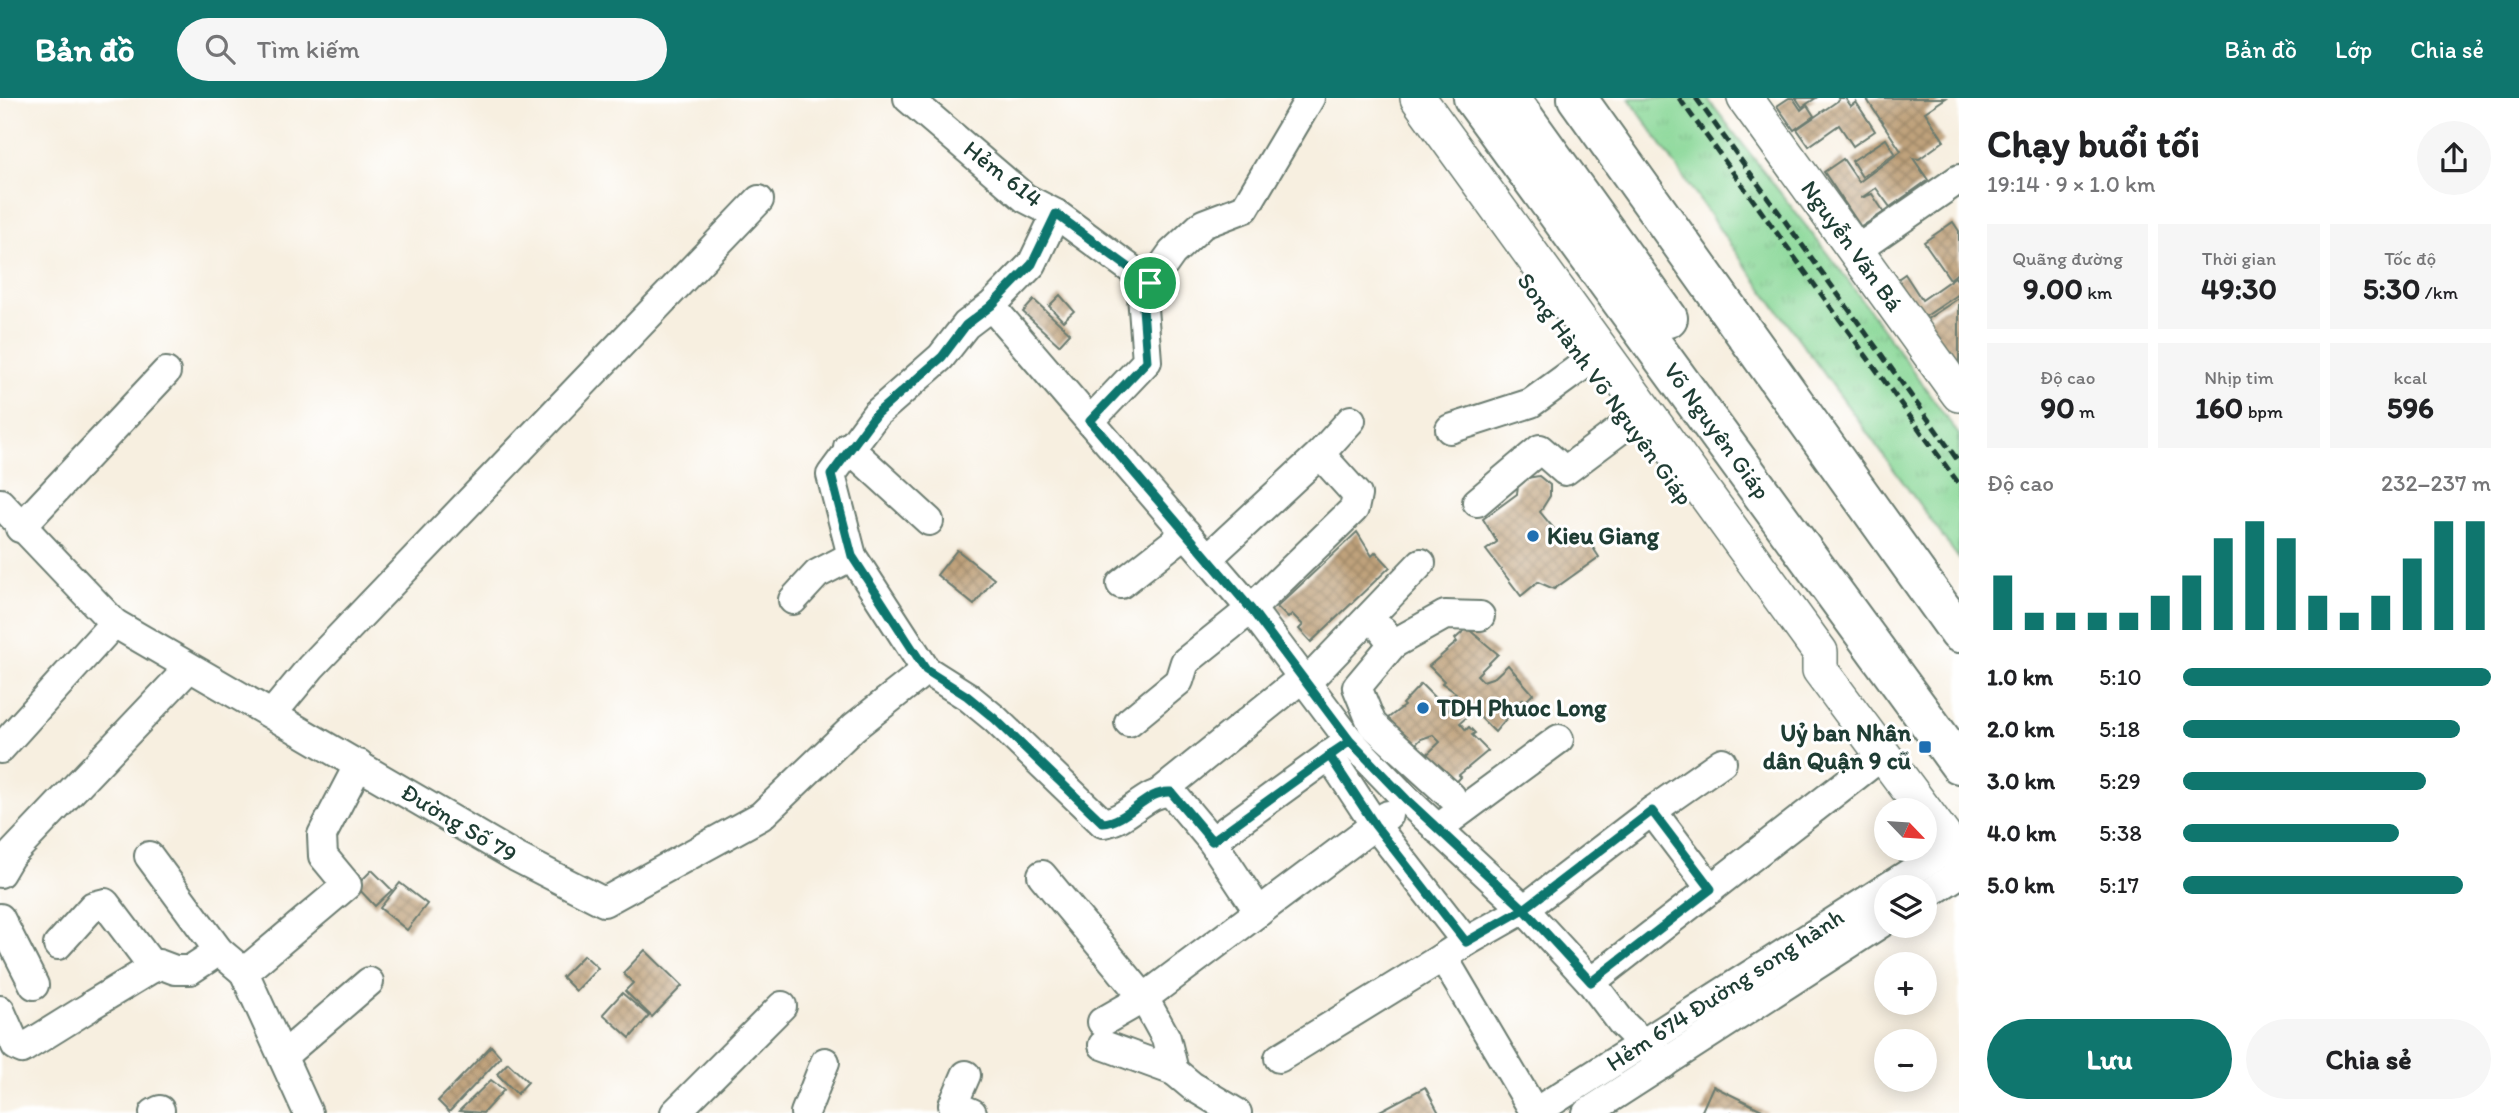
<!DOCTYPE html>
<html lang="vi">
<head>
<meta charset="utf-8">
<style>
  :root { --surface:#fff; --page:#f6f6f6; --text:#202124; --muted:#757577; --accent:#0f766e }
  body { margin:0; font-family:Itim,sans-serif; background:var(--page); color:var(--text); height:100vh; display:flex; flex-direction:column; font-size:26px; white-space:nowrap }
  * { box-sizing:border-box; margin:0 }
  p { font-size:23px; color:var(--muted) }
  .icon { flex:none; width:38px; height:38px; fill:none; stroke:currentColor; stroke-width:2; stroke-linecap:round; stroke-linejoin:round }
  .map { position:relative; flex:1; overflow:hidden }
  .details { display:flex; flex-direction:column; background:var(--surface); width:560px }
  .details>* { flex:none }
  .needle { width:46px; rotate:115deg }
  .tools { position:absolute; left:1874px; top:700px; display:grid; gap:14px }
  .tools a { display:grid; place-items:center; width:63px; height:63px; border-radius:50%; background:var(--surface); box-shadow:0 4px 18px #0003; font-size:35px }
  .pin { position:absolute; display:grid; place-items:center; width:60px; height:60px; color:#fff; margin:-30px; border:4px solid #fff; border-radius:50%; box-shadow:0 2px 7px #0007 }
  .round { display:grid; place-items:center; flex:none; width:74px; height:74px; border-radius:37px; background:var(--page) }
  .summary { display:flex; align-items:center; justify-content:space-between; height:119px; padding:0 28px }
  h1 { font-size:38px; font-weight:800; line-height:52px }
  .metrics { display:grid; grid-template-columns:repeat(3,1fr); gap:10px; height:119px; padding:7px 28px }
  .metrics div { display:grid; align-content:center; border-radius:0px; background:var(--page); text-align:center }
  .metrics b { font-size:30px; font-weight:800 }
  .metrics small { font-size:19px; font-weight:400 }
  .metrics p { font-size:19px }
  .chart { height:196px; padding:14px 28px }
  .chart p { display:flex; justify-content:space-between }
  .chart svg { width:100%; height:126px; margin-top:7px; stroke:var(--accent); stroke-width:6 }
  .cta { display:flex; gap:14px; margin-top:auto; padding:14px 28px }
  .cta a { flex:1; height:80px; border-radius:42px; background:var(--accent); color:#fff; font-size:28px; font-weight:800; line-height:80px; text-align:center }
  .cta a+a { background:var(--page); color:var(--text) }
  ul { padding:0 28px; list-style:none; font-size:23px }
  li { display:grid; grid-template-columns:112px 84px 1fr; align-items:center; height:52px }
  li i { height:18px; border-radius:9px; background:var(--accent) }
  header { display:flex; align-items:center; gap:42px; box-sizing:border-box; height:98px; padding:0 35px; background:var(--accent); color:#fff }
  header strong { font-size:33px }
  nav { display:flex; gap:38px; margin-inline-start:auto; font-size:24px }
  .search { width:490px; height:63px; background:var(--page); display:flex; align-items:center; gap:18px; box-sizing:border-box; padding:0 24px; border-radius:38px; color:var(--muted); font-size:26px }
  main { display:flex; flex:1; min-height:0 }
  .map>svg:first-child { display:block }
</style>
</head>
<body>
<header>
<strong>Bản đồ</strong>
<div class="search"><svg class="icon" aria-label="search" viewBox="0 0 24 24"><circle cx="10" cy="10" r="6"/><path d="M15 15l6 6"/></svg>Tìm kiếm</div>
<nav><a>Bản đồ</a><a>Lớp</a><a>Chia sẻ</a></nav>
</header>
<main>
<div class="map">
<svg width="1959" height="1015" viewBox="0 0 1959 1015">
  <defs>
    <pattern id="grass-tufts" width="24" height="20" patternUnits="userSpaceOnUse" patternTransform="scale(1.75)"><rect width="24" height="20" fill="#88d796"/><path d="M3 7l-1-3M5 7V3M7 7l1-3M15 17l-1-3M17 17v-4M19 17l1-3" fill="none" stroke="#75b982"/></pattern>
    <pattern id="building-cross-hatch" width="8" height="8" patternUnits="userSpaceOnUse" patternTransform="scale(1.75)"><rect width="8" height="8" fill="#bfa27c"/><path d="M0 0l8 8M0 8l8-8" fill="none" stroke="#9b8566"/></pattern>
  </defs>
  <rect width="100%" height="100%" fill="#fff"/>
  <filter id="ink" filterUnits="userSpaceOnUse"><feTurbulence type="fractalNoise" baseFrequency=".0143" numOctaves="2"/><feDisplacementMap in="SourceGraphic" scale="14" xChannelSelector="R" yChannelSelector="G"/><feConvolveMatrix kernelMatrix="1 2 1 2 8 2 1 2 1" color-interpolation-filters="sRGB"/></filter>
  <filter id="wash" filterUnits="userSpaceOnUse"><feTurbulence type="fractalNoise" baseFrequency=".00686" numOctaves="4" result="noise"/><feDisplacementMap in="SourceGraphic" scale="28" xChannelSelector="R" yChannelSelector="G"/><feGaussianBlur stdDeviation="1.57" result="paint"/><feColorMatrix in="noise" values="0 0 0 0 0 0 0 0 0 0 0 0 0 0 0 0 0 1.4 0 .05"/><feComposite in="paint" operator="in"/></filter>
  <g filter="url(#wash)">
    <rect width="100%" height="100%" fill="#f7efe0"/>
    <polygon fill="url(#grass-tufts)" stroke="#548a65" stroke-width="2" points="1629,0 1707,0 1847,181 1959,337 1959,461 1729,145"/>
    <g id="blocks">
      <g fill="url(#building-cross-hatch)">
        <polygon points="1789,0 1793,0 1801,12 1807,7 1814,18 1794,32 1777,8"/>
        <polygon points="1796,0 1816,0 1802,9"/>
        <polygon points="1838,0 1845,0 1851,8 1856,4 1875,33 1853,48 1839,27 1809,48 1797,31 1839,2"/>
        <polygon points="1866,0 1946,0 1925,14 1944,43 1919,61 1913,60 1928,82 1890,109 1876,90 1861,100 1872,96 1884,114 1861,129 1824,74 1843,61 1859,84 1901,53"/>
        <polygon points="1886,41 1895,55 1862,79 1852,63"/>
        <polygon points="1953,124 1959,133 1959,174 1950,181 1924,144"/>
        <polygon points="1905,176 1922,202 1955,179 1959,185 1959,196 1917,224 1892,185"/>
        <polygon points="1060,197 1074,213 1063,223 1049,208"/>
        <polygon points="1959,200 1959,269 1915,229"/>
        <polygon points="1034,202 1070,235 1059,247 1023,214"/>
        <polygon points="1539,378 1550,387 1550,398 1540,414 1559,437 1586,439 1599,459 1554,491 1538,484 1521,498 1486,452 1497,444 1483,421 1517,396 1518,387 1527,380"/>
        <polygon points="1357,434 1372,458 1376,454 1390,469 1311,544 1299,531 1303,527 1292,516 1288,520 1277,509"/>
        <polygon points="957,452 994,481 974,507 937,477"/>
        <polygon points="1467,530 1498,556 1477,577 1483,583 1495,579 1508,567 1533,596 1525,604 1523,601 1495,634 1468,607 1463,613 1468,618 1460,625 1466,632 1469,629 1475,635 1472,637 1488,653 1459,677 1461,679 1450,691 1419,664 1440,644 1433,637 1421,641 1408,654 1383,624 1404,608 1402,606 1421,586 1448,613 1453,608 1448,602 1456,595 1442,585 1444,583 1429,568 1457,544 1455,541"/>
        <polygon points="372,772 392,792 375,808 356,788"/>
        <polygon points="400,785 427,806 407,832 380,810"/>
        <polygon points="645,852 682,888 652,919 625,893 633,885 623,875"/>
        <polygon points="584,857 598,870 576,893 562,879"/>
        <polygon points="622,895 649,918 630,940 603,916"/>
        <polygon points="491,948 501,959 449,1014 438,1003"/>
        <polygon points="508,965 528,984 517,996 497,976"/>
        <polygon points="491,982 504,992 483,1015 459,1013"/>
        <polygon points="1713,988 1768,1015 1701,1015"/>
        <polygon points="1425,989 1439,1015 1376,1015"/>
      </g>
    </g>
  </g>
  <g filter="url(#ink)">
    <use href="#blocks" fill-opacity="0" stroke="#6b7b70" stroke-width="2"/>
    <g fill="none" stroke-linecap="round" stroke-linejoin="round">
      <g stroke="#6b7b70" stroke-width="32">
        <g id="minor">
          <polyline points="908,0 1025,100 1056,116 1150,185"/>
          <path d="M1056,116L1032,166L991,208L966,227L941,259L876,316L831,377L852,458L926,572L967,598L995,621L1103,725C1129,722 1146,692 1171,694L1212,743L1259,814"/>
          <polyline points="1855,153 1959,81"/>
          <polyline points="991,208 1251,511 1350,643 1407,702 1524,811 1591,884 1622,925 1664,966"/>
          <polyline points="1090,323 1147,263 1142,197 1172,155 1203,126 1245,110 1310,0"/>
          <polyline points="1450,331 1531,305 1586,265"/>
          <polyline points="848,349 929,423"/>
          <polyline points="1477,404 1540,351 1565,373 1629,325"/>
          <polyline points="0,405 114,525 516,759 604,804 761,718 854,629 926,572"/>
          <polyline points="20,430 166,274"/>
          <polyline points="1208,460 1320,356 1351,322"/>
          <polyline points="1121,486 1186,435"/>
          <polyline points="793,502 817,476 852,458"/>
          <polyline points="1383,533 1393,546 1445,517 1480,518"/>
          <polyline points="1393,546 1357,589 1372,626 1451,698"/>
          <polyline points="1306,585 1421,465"/>
          <polyline points="272,616 311,569 759,102"/>
          <polyline points="1129,624 1179,583 1185,564 1251,511 1354,411 1357,397 1320,356"/>
          <polyline points="0,651 114,525"/>
          <polyline points="1329,657 1375,727 1466,844 1443,859 1535,1015"/>
          <polyline points="1162,693 1302,580"/>
          <polyline points="1652,713 1722,664"/>
          <polyline points="1437,731 1559,641"/>
          <polyline points="1212,743 1345,646"/>
          <polyline points="149,758 219,853 244,874"/>
          <polyline points="0,775 10,758 188,571"/>
          <polyline points="1042,777 1144,900 1166,940 1174,973 1192,988 1237,1015"/>
          <polyline points="1925,798 1959,776"/>
          <polyline points="0,820 34,887"/>
          <polyline points="1466,844 1524,811 1652,713 1711,791"/>
          <polyline points="58,847 93,808 105,805 154,870"/>
          <polyline points="1591,884 1884,656"/>
          <polyline points="93,906 159,866 175,872 190,872 219,853"/>
          <polyline points="0,912 16,948 22,951 88,910"/>
          <polyline points="1102,924 1144,900 1388,717"/>
          <polyline points="1103,947 1174,973"/>
          <polyline points="283,958 369,884"/>
          <polyline points="1279,960 1443,859"/>
          <polyline points="966,977 953,1007 972,1015"/>
          <polyline points="154,1015 160,1012"/>
          <polyline points="308,1015 244,874 347,787 323,758 322,737 359,666"/>
          <polyline points="675,1015 782,908"/>
          <polyline points="805,1015 825,964"/>
          <polyline points="1534,1015 1952,748"/>
          <polyline points="1587,1015 1886,822"/>
        </g>
      </g>
      <g stroke="#6b7b70" stroke-width="38">
        <g id="major">
          <polyline points="1418,0 1820,554 1820,572 1959,759"/>
          <polyline points="1745,0 1959,296"/>
        </g>
      </g>
      <g stroke="#6b7b70" stroke-width="42">
        <g id="highway">
          <polyline points="1473,0 1959,666"/>
          <polyline points="1510,0 1668,220"/>
          <polyline points="1577,0 1959,535"/>
        </g>
      </g>
      <use href="#minor" stroke="#fff" stroke-width="28"/>
      <use href="#major" stroke="#fff" stroke-width="35"/>
      <use href="#highway" stroke="#fff" stroke-width="38"/>
      <g stroke="#1f3d34" stroke-width="5" stroke-dasharray="10 5" stroke-linecap="butt">
        <polyline points="1679,0 1959,386"/>
        <polyline points="1696,0 1959,364"/>
      </g>
    </g>
  </g>
  <g fill="none" stroke-linecap="round" stroke-linejoin="round" filter="url(#ink)">
    <g stroke="#fff" stroke-width="14">
      <path id="route" d="M1150,185L1056,116L1032,166L991,208L966,227L942,259L876,316L831,377L852,458L926,572L967,598L995,621L1103,725C1129,723 1146,692 1171,694L1212,743L1350,643L1407,702L1524,811L1652,713L1711,791L1591,884L1524,811L1466,844L1375,727L1329,657L1350,643L1251,511L1090,323L1147,263L1142,197L1150,185"/>
    </g>
    <use href="#route" stroke="#0f766e" stroke-width="9"/>
  </g>
  <g fill="#1f6fb2" stroke="#fff" stroke-width="2.5">
    <circle cx="1533" cy="438" r="7"/>
    <circle cx="1423" cy="610" r="7"/>
    <rect x="1918" y="642" width="14" height="14" rx="3.5"/>
  </g>
  <g text-anchor="middle" stroke-width="6" stroke-linejoin="round" paint-order="stroke">
    <g font-size="24" fill="#1f3d34" stroke="#fff">
      <text transform="translate(1003 76) rotate(38)" y="8">Hẻm 614</text>
      <text transform="translate(1852 148) rotate(54)" y="8">Nguyễn Văn Bá</text>
      <text transform="translate(1605 291) rotate(54)" y="8">Song Hành Võ Nguyên Giáp</text>
      <text transform="translate(1717 333) rotate(54)" y="8">Võ Nguyên Giáp</text>
      <text transform="translate(459 725) rotate(31)" y="8">Đường Số 79</text>
      <text transform="translate(1725 892) rotate(-33)" y="8">Hẻm 674 Đường song hành</text>
    </g>
    <g font-size="24" font-weight="bold" fill="#1f3d34" stroke="#fff" text-anchor="start">
      <text x="1547" y="446">Kieu Giang</text>
      <text x="1437" y="618">TDH Phuoc Long</text>
      <text x="1911" y="643" text-anchor="end">Uỷ ban Nhân<tspan x="1911" dy="28">dân Quận 9 cũ</tspan></text>
    </g>
  </g>
</svg>
<div class="tools">
<a><svg class="needle" viewBox="-14 -14 28 28"><path d="M0-13l5 13h-10z" fill="#e53935"/><path d="M0 13l5-13h-10z" fill="#757577"/></svg></a>
<a><svg class="icon" aria-label="layers" viewBox="0 0 24 24"><path d="M12 4l9 5-9 5-9-5zM3 14l9 5 9-5"/></svg></a>
<a>+</a>
<a>−</a>
</div>
<div class="pin" style="left:1150px;top:185px;background:#1e9e55"><svg class="icon" aria-label="arrive" viewBox="0 0 24 24"><path d="M6 21V4h12l-3 4 3 4H6"/></svg></div>
</div>
<section class="details">
<div class="summary"><div><h1>Chạy buổi tối</h1><p>19:14 · 9 × 1.0 km</p></div><a class="round"><svg class="icon" aria-label="share" viewBox="0 0 24 24"><path d="M12 15V3M7 8l5-5 5 5M5 13v7h14v-7"/></svg></a></div>
<div class="metrics">
<div><p>Quãng đường</p><b>9.00<small> km</small></b></div>
<div><p>Thời gian</p><b>49:30</b></div>
<div><p>Tốc độ</p><b>5:30<small> /km</small></b></div>
</div>
<div class="metrics">
<div><p>Độ cao</p><b>90<small> m</small></b></div>
<div><p>Nhịp tim</p><b>160<small> bpm</small></b></div>
<div><p>kcal</p><b>596</b></div>
</div>
<div class="chart"><p><span>Độ cao</span>232–237 m</p>
<svg viewBox="0 0 160 44" preserveAspectRatio="none"><path d="M5 44V25M15 44V38M25 44V38M35 44V38M45 44V38M55 44V32M65 44V25M75 44V12M85 44V6M95 44V12M105 44V32M115 44V38M125 44V32M135 44V19M145 44V6M155 44V6"/></svg>
</div>
<ul>
<li><b>1.0 km</b>5:10<i style="width:100%"></i></li>
<li><b>2.0 km</b>5:18<i style="width:90%"></i></li>
<li><b>3.0 km</b>5:29<i style="width:79%"></i></li>
<li><b>4.0 km</b>5:38<i style="width:70%"></i></li>
<li><b>5.0 km</b>5:17<i style="width:91%"></i></li>
</ul>
<div class="cta"><a>Lưu</a><a>Chia sẻ</a></div>
</section>
</main>
</body>
</html>
